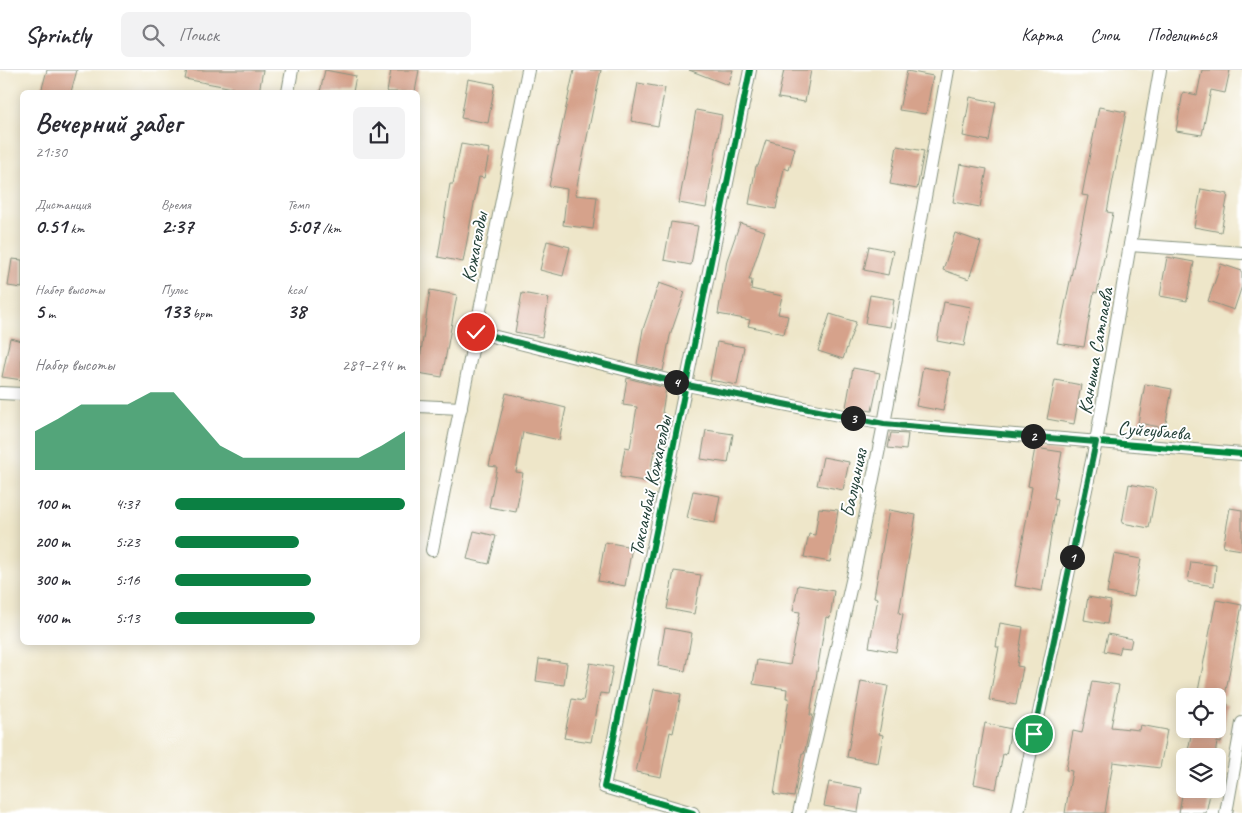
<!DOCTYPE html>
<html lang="ru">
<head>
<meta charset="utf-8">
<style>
  :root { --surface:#fff; --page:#f2f2f3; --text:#2b2b33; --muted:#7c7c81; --line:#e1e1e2; --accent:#0b8043 }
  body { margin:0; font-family:Caveat,sans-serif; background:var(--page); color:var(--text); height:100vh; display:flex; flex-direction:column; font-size:19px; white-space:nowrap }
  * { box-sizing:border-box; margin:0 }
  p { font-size:16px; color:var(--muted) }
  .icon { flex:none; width:28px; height:28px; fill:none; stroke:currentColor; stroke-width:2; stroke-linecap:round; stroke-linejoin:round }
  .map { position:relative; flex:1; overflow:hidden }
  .side { position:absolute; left:20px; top:20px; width:400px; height:555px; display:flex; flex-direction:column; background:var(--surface); border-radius:8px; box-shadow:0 2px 12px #0003 }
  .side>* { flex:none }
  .controls { position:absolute; left:1176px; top:618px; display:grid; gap:10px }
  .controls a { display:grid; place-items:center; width:50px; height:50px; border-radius:8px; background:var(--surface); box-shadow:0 2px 12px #0003; font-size:25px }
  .pin { position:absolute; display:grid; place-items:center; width:42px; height:42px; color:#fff; margin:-21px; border:2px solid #fff; border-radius:50%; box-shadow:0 1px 5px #0007 }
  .km { position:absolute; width:25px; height:25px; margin:-12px; border-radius:50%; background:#222; color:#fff; font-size:14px; line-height:25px; text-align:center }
  .round { display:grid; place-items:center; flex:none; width:52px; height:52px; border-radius:8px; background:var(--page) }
  .overview { display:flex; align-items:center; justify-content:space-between; height:85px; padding:0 15px }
  h1 { font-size:28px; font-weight:800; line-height:38px }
  .figures { display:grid; grid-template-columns:repeat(3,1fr); gap:8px; height:85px; padding:5px 15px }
  .figures div { display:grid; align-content:center }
  .figures b { font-size:21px; font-weight:800 }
  .figures small { font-size:14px; font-weight:400 }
  .figures p { font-size:14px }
  .chart { height:140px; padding:10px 15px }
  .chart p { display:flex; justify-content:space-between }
  .chart svg { width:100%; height:90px; margin-top:5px; fill:var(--accent); opacity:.7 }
  ul { padding:0 15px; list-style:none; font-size:16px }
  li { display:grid; grid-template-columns:80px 60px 1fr; align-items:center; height:38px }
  li i { height:12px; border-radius:6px; background:var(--accent) }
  header { display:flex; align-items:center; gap:30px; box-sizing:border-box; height:70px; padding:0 25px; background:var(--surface); border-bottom:1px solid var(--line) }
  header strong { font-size:24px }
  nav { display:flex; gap:28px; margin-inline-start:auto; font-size:18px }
  .search { width:350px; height:45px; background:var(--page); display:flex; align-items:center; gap:12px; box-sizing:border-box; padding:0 18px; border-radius:8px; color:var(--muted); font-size:19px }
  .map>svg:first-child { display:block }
</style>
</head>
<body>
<header>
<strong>Sprintly</strong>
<div class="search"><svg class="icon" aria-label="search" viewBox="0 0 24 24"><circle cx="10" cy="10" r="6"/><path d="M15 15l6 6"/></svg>Поиск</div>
<nav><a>Карта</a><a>Слои</a><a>Поделиться</a></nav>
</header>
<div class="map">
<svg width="1242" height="743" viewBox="0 0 1242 743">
  <rect width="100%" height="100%" fill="#fff"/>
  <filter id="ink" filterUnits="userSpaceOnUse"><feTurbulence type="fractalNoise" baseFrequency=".02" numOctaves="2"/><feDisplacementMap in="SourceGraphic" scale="10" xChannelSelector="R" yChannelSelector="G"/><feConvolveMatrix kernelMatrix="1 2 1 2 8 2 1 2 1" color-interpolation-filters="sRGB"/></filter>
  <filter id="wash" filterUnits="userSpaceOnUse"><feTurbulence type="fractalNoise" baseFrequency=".0096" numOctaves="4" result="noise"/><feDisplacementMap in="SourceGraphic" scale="20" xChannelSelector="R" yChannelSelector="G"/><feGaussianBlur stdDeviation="1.12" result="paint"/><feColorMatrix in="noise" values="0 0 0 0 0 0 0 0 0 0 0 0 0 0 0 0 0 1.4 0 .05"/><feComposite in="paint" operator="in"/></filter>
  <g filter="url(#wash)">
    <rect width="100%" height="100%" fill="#eee6c9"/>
    <g id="blocks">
      <g fill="#d6a28b">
        <polygon points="47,0 77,0 71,22 41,22"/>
        <polygon points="187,0 263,0 259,22 233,22 233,18 185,9"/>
        <polygon points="325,0 356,6 353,22 320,22"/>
        <polygon points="391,0 419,0 415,22 387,22"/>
        <polygon points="574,0 601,0 575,125 597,127 593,159 563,155 567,119 549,116"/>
        <polygon points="689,0 733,0 728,15"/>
        <polygon points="784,0 811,0 805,32 778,28"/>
        <polygon points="1202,0 1230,0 1225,23 1211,20 1202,65 1176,61 1183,22 1197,25"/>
        <polygon points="907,1 933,6 926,44 899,40"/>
        <polygon points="468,9 495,14 488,53 461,48"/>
        <polygon points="638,13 665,18 658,56 631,51"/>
        <polygon points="970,27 996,32 989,71 963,66"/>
        <polygon points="1099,37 1126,42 1107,142 1113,143 1097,223 1094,222 1084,277 1057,273 1088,126 1082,125"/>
        <polygon points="696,40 722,45 706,138 679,133"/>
        <polygon points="766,70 795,78 789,100 784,98 776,139 749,134 756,96 758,96"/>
        <polygon points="461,74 490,79 484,108 479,107 463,192 438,187 450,114 453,114"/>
        <polygon points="897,76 924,81 917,119 890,114"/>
        <polygon points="960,94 987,99 980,137 953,132"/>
        <polygon points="1201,119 1228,124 1221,162 1194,157"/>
        <polygon points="671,152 698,156 691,195 664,190"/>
        <polygon points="740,153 765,161 749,210 752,210 751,219 782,226 778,244 788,246 784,264 748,256 750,250 718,244 727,190"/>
        <polygon points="955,163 981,172 969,209 943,200"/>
        <polygon points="547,171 570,177 563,206 540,200"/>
        <polygon points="869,176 893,181 888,205 864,200"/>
        <polygon points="1167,187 1194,192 1187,231 1160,226"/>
        <polygon points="12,189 22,190 22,218 8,216"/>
        <polygon points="1221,194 1242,201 1242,216 1234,240 1208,231"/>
        <polygon points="659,213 685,222 670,266 663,301 637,294 643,259"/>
        <polygon points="430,220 457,225 442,307 418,303"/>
        <polygon points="522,223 549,228 542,267 515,262"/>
        <polygon points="870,225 894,229 890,257 865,253"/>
        <polygon points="944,232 971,237 964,276 937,271"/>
        <polygon points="830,244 856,252 843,289 818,281"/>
        <polygon points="10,268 22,271 22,310 2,307"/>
        <polygon points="717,272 744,277 737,315 710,310"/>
        <polygon points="923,297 950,302 943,341 916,336"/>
        <polygon points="853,298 880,303 872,341 846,337"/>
        <polygon points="627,308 666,318 662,343 664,343 657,382 654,381 649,412 620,407 625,377 630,378 637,337 623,335"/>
        <polygon points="1055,310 1081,315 1074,354 1047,349"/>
        <polygon points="1145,314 1172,319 1165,358 1138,353"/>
        <polygon points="506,323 566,338 559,370 523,362 516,402 523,403 516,442 489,437 497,397 489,396"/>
        <polygon points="706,360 733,364 728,393 701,389"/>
        <polygon points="891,363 908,364 906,380 888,378"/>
        <polygon points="1035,378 1062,382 1054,428 1057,429 1042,521 1015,516 1032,417 1028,416"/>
        <polygon points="823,387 849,392 843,420 817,415"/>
        <polygon points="1129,414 1156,419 1149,458 1122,453"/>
        <polygon points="693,421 720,426 715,453 687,448"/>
        <polygon points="819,438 838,440 830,492 804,487 809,464 815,465"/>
        <polygon points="1230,438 1242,440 1242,480 1223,477"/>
        <polygon points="889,440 916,445 899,543 903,544 896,582 869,577 878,528 874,527"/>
        <polygon points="474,461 496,466 489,494 467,489"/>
        <polygon points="605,472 632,477 625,516 598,511"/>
        <polygon points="1114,484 1141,489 1134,527 1107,523"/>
        <polygon points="1191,492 1216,495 1214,516 1188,512"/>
        <polygon points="674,501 701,505 694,544 667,539"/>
        <polygon points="798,515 834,521 830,548 826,547 810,645 813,645 804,684 802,683 794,727 774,724 789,628 786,628 787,619 753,614 757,590 790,595 800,542 793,541"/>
        <polygon points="1088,527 1111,531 1107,554 1084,550"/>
        <polygon points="1216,530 1242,535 1225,626 1198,621"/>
        <polygon points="1000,553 1023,557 1017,596 1023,597 1016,635 989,630 999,577 996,577"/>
        <polygon points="665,558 692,563 685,601 658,596"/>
        <polygon points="1108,564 1132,569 1130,578 1121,577 1119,584 1104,581"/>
        <polygon points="539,589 567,593 564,615 536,611"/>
        <polygon points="590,593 613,597 608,624 600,623 591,672 564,668 572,629 583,631"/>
        <polygon points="861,611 888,616 879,664 883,665 878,693 847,687"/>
        <polygon points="1092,611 1119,615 1111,657 1139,660 1140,655 1167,660 1160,698 1113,692 1105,743 1065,743 1072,701 1066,700 1073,661 1082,663"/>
        <polygon points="654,619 681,624 673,663 670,662 661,707 636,702"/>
        <polygon points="1218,632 1228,634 1221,673 1217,672 1215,686 1187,686 1192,660 1218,659"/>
        <polygon points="985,653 1011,659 1006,685 1003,684 996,719 974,714"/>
        <polygon points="829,712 862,718 858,742 824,736"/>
        <polygon points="1183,719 1211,719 1206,743 1179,743"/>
      </g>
    </g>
  </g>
  <g filter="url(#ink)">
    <use href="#blocks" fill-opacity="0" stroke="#86927e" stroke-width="1"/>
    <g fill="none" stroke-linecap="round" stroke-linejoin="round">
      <g stroke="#86927e" stroke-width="14">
        <g id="minor">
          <polyline points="288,22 292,0"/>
          <polyline points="1130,175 1242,183"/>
          <polyline points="476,262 687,315 884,354 1242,384"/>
          <polyline points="0,323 22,324"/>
          <polyline points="418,336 461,338"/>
          <polyline points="432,480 528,0"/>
          <polyline points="693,743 604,717 750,0"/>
          <polyline points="799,743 854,502 884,354 948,0"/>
          <polyline points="1018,743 1096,372 1160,0"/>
          <polyline points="1226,743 1242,653"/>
        </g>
      </g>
      <use href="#minor" stroke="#fff" stroke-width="12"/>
      <g stroke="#fff" stroke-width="9">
        <g id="cycleway">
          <polyline points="476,262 687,315 884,354 1242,384"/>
          <polyline points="693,743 604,717 750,0"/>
        </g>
      </g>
      <use href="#cycleway" stroke="#00873e" stroke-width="6"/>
    </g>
  </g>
  <g fill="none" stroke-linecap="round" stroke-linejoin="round" filter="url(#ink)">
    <g stroke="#fff" stroke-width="10">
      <polyline id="route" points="476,262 687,315 884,354 1096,372 1034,664"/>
    </g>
    <use href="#route" stroke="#0b8043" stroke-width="6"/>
  </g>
  <g text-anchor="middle" stroke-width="4" stroke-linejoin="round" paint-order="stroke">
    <g font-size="20" fill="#1f3d34" stroke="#fff">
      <text transform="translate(474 177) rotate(-79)" y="7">Кожагелды</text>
      <text transform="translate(1095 281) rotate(-80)" y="7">Каныша Сатпаева</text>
      <text transform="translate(1154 360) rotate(5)" y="7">Суйеубаева</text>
      <text transform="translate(853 413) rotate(-78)" y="7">Балуанияз</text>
      <text transform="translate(650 416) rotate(-78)" y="7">Токсанбай Кожагелды</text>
    </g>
  </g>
</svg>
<div class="controls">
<a><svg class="icon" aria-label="locate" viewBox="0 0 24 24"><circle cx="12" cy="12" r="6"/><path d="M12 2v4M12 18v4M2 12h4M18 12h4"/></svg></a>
<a><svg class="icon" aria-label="layers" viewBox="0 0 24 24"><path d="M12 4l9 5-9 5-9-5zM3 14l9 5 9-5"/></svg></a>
</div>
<div class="pin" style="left:1034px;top:664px;background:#1e9e55"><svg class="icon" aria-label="arrive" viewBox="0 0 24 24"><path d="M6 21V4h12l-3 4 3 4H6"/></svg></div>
<div class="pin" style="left:476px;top:262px;background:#d93025"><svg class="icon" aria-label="check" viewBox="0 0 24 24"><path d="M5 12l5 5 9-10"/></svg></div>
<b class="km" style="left:1072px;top:487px">1</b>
<b class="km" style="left:1033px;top:366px">2</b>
<b class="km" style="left:853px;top:348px">3</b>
<b class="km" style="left:676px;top:312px">4</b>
<section class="side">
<div class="overview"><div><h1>Вечерний забег</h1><p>21:30</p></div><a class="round"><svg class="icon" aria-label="share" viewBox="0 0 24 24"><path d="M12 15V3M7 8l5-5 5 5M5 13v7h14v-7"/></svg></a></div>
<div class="figures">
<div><p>Дистанция</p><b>0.51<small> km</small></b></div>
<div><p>Время</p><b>2:37</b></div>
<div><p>Темп</p><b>5:07<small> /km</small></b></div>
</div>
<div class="figures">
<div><p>Набор высоты</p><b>5<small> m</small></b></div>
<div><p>Пульс</p><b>133<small> bpm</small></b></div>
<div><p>kcal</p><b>38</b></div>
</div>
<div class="chart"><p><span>Набор высоты</span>289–294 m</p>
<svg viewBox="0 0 160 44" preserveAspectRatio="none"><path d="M0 44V25L10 19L20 12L30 12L40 12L50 6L60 6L70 19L80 32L90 38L100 38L110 38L120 38L130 38L140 38L150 32L160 25V44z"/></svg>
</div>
<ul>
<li><b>100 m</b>4:37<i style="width:100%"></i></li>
<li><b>200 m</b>5:23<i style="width:54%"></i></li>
<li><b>300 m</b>5:16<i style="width:59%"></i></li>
<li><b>400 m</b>5:13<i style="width:61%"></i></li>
</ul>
</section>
</div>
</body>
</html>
